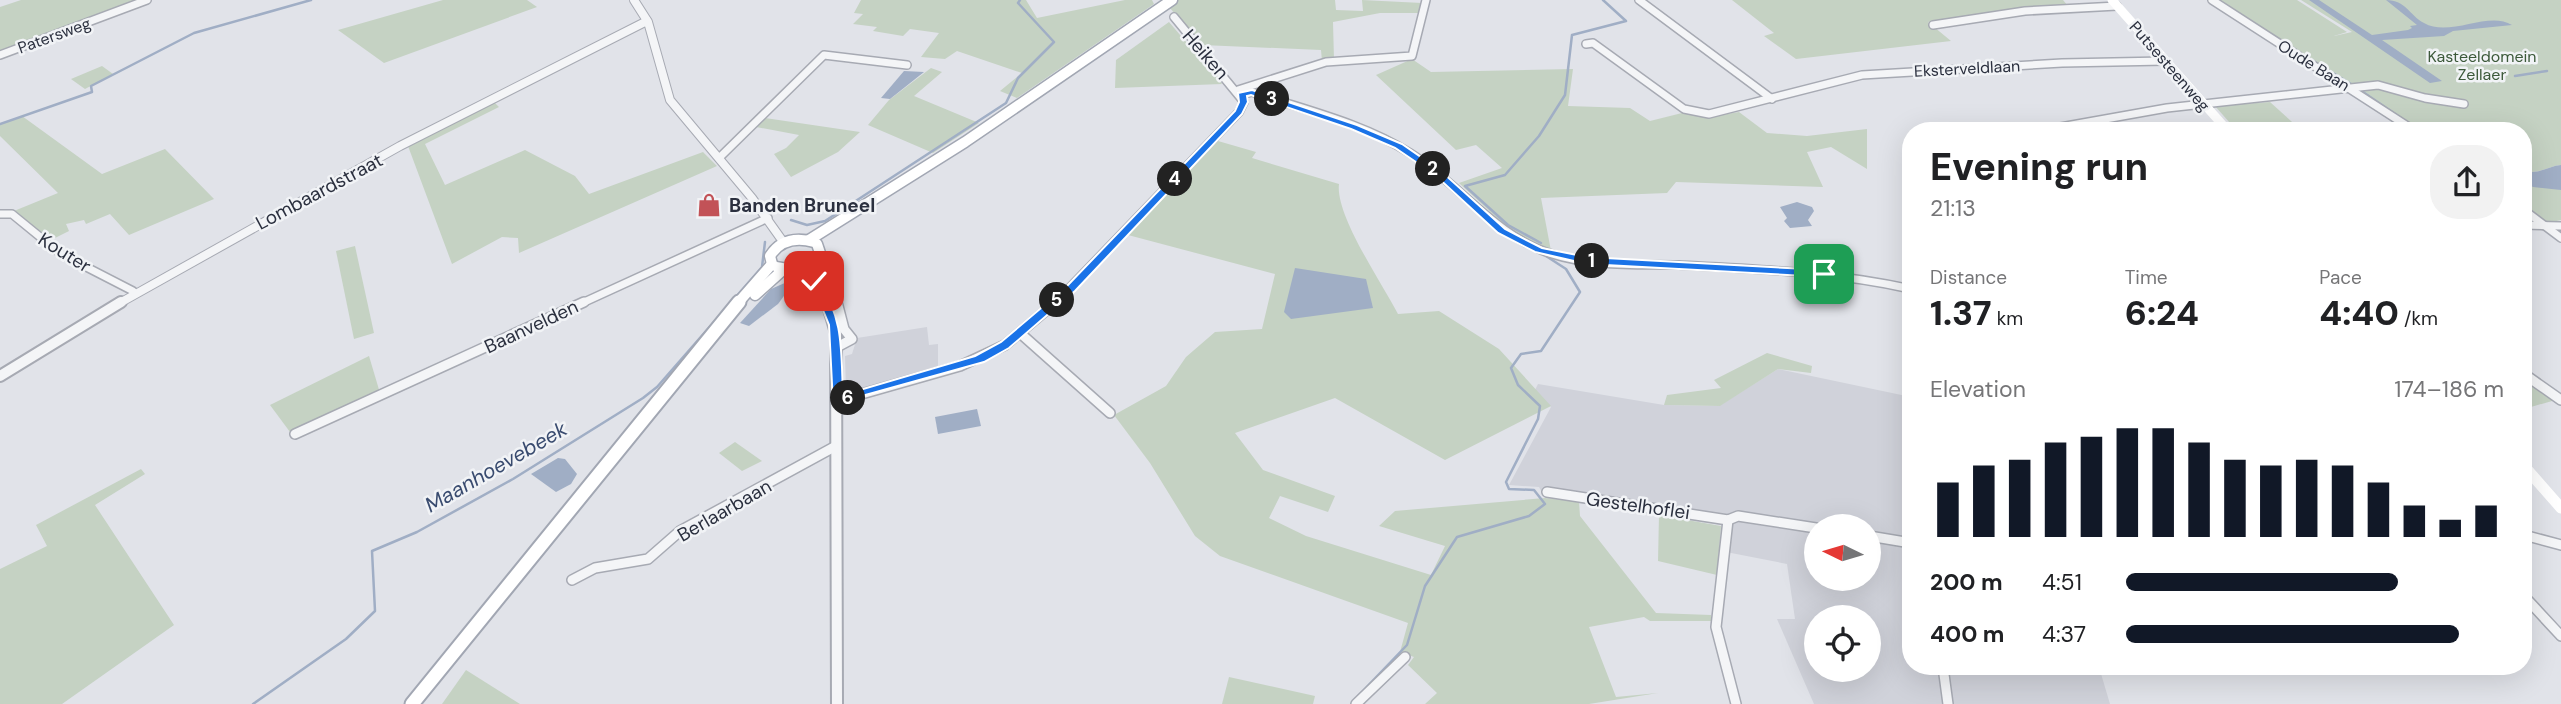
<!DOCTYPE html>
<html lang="en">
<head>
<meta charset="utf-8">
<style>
  :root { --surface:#fff; --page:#f2f2f2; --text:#202124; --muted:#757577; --accent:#111827 }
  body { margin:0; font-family:"DM Sans",sans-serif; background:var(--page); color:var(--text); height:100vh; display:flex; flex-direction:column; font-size:26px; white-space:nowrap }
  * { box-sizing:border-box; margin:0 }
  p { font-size:23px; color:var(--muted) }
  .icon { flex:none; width:38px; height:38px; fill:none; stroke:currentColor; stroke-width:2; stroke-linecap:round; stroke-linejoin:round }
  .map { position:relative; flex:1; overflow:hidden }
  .sheet { position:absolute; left:1902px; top:122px; width:630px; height:553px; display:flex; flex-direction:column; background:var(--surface); border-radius:28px; box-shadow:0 7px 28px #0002 }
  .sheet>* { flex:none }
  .needle { width:46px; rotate:275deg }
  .buttons { position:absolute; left:1804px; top:514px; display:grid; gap:14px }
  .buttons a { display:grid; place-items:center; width:77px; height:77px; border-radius:50%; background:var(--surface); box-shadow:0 7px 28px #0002; font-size:35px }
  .pin { position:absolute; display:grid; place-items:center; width:60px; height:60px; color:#fff; margin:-30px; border-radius:14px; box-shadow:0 4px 10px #0006 }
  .km { position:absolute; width:35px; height:35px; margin:-18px; border-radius:50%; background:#222; color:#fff; font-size:19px; line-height:35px; text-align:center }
  .round { display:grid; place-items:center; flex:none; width:74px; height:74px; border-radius:28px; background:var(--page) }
  .overview { display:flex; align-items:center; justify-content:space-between; height:119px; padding:0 28px }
  h1 { font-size:38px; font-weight:800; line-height:52px }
  .metrics { display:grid; grid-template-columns:repeat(3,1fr); gap:10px; height:119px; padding:7px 28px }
  .metrics div { display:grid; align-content:center }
  .metrics b { font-size:35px; font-weight:800 }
  .metrics small { font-size:19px; font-weight:400 }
  .metrics p { font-size:19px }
  .chart { height:196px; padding:14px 28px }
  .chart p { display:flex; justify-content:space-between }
  .chart svg { width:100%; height:126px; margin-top:7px; stroke:var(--accent); stroke-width:6 }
  ul { padding:0 28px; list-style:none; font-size:23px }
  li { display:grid; grid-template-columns:112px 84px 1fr; align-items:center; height:52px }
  li i { height:18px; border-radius:9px; background:var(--accent) }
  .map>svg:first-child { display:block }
</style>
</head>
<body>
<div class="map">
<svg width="2561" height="704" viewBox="0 0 2561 704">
  <rect width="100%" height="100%" fill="#e1e3e9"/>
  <g fill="#d0d2da" fill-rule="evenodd">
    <polygon points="927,327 929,345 938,344 938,369 846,392 845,356 852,354 857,338"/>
    <path d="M1778,369L1911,397V667H2099L2110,704H1814L1777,619H1795L1787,564L1726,552L1728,526L1545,498L1539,487L1509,485L1551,407L1535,390L1538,384L1664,405L1719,406ZM1816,527H1869V579H1816ZM1816,618H1869V670H1816Z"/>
  </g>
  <g fill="#c5d2c3">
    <polygon points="21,0 141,0 0,53 0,7"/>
    <polygon points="443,0 527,0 537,7 384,63 338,30"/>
    <polygon points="861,0 1026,0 1037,18 1125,0 1152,0 1154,4 1017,98 1000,91 1022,73 957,51 945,59 921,57 939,33 910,29 903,36 873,31 877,27 853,24 863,14 854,13"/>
    <polygon points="1163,0 1335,0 1336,10 1363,11 1362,0 1422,3 1419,13 1380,13 1333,22 1334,60 1322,61 1321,50 1202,45"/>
    <polygon points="1732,0 2063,0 2068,6 2022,8 1928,22 1951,41 1796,59 1764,36 1774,33"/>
    <path d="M2220,0H2297L2347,32L2334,36L2352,32L2301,0H2561V165C2548,166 2536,176 2524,170V131H2423Z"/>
    <polygon points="1169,22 1222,84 1115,88 1116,60"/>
    <polygon points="1412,59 1431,72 1573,69 1568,106 1630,108 1650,121 1686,112 1710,117 1739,112 1767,133 1807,136 1867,129 1867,169 1831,147 1807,152 1823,187 1676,182 1667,193 1541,198 1551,251 1509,229 1459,183 1502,168 1476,145 1456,150 1376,75"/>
    <polygon points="102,66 113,74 85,89 71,79"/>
    <polygon points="931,68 942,72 914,96 979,123 933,153 868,125 889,100"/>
    <polygon points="494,102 499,107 425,144 445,185 525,150 575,176 589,194 703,152 717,166 519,253 518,238 502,237 452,264 408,146"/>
    <polygon points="2270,102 2302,131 2237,131 2215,106"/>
    <polygon points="22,116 102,174 165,149 214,199 129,235 110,214 86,224 84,220 66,224 69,231 49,241 14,211 58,193 0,136 0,124"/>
    <polygon points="765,118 860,132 838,152 791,177 774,154 786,148 799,135 756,127"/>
    <path d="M1218,141L1256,152L1252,158L1339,184C1335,215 1382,283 1398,314L1439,311L1499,349L1551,406L1445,460L1335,398L1235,433L1263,470L1335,496L1328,512L1280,496L1269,518L1306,536L1431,575L1445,546L1379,526L1395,511L1545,498L1579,502L1580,516L1656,613L1711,615V621H1650L1644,617L1589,627L1616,697L1658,693L1589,704H1425L1437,693L1408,665L1414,657L1400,652L1408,623L1220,556L1195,536L1150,463L1114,415L1166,386L1186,357L1215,332L1262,329L1275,274L1128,235Z"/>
    <polygon points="2524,176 2561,190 2561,220 2548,223 2524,204"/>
    <polygon points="355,246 374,333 354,339 336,251"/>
    <polygon points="1767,353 1812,366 1811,373 1778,369 1720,406 1664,405 1667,395 1721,388 1714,380"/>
    <polygon points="369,356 380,393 290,432 270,405"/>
    <polygon points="2524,374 2559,399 2524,409"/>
    <polygon points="735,442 762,461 742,471 719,453"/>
    <polygon points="141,469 145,474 95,505 174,625 62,704 0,704 0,569 47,546 36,525"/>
    <polygon points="1659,515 1721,526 1717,575 1658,561"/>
    <polygon points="466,670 520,704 442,704"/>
    <polygon points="1229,677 1315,696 1313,704 1222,704"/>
  </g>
  <g fill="#a0aec5">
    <path d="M2309,0H2319L2372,35L2408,30L2412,28L2410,26L2417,25L2386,0C2406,0 2409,15 2424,23C2450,38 2488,10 2512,25L2453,31L2444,36L2382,40L2442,81L2430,83Z"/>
    <polygon points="904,71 924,72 890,99 881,98"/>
    <path d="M2561,165V190L2533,187L2526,183L2524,170C2536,176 2548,166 2561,165Z"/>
    <polygon points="1797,202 1812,207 1814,211 1808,220 1812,226 1790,228 1784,221 1787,218 1780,207"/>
    <polygon points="1295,268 1366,279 1373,308 1291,319 1284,312"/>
    <polygon points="787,282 792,285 778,304 749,326 740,323 771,289"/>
    <polygon points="977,409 981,426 938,434 935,417"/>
    <polygon points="558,458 565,459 577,474 571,484 556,492 531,474"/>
  </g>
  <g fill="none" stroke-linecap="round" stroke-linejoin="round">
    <g stroke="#a0aec5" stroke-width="2.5">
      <polyline points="2305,56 2351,84"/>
      <polyline points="2515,76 2547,71"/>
      <polyline points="2360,90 2401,118"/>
      <polyline points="0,124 92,92 91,86 194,33 311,0"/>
      <polyline points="791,220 807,225 825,221 1006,103 1018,78 1054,42 1018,3 1020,0"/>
      <polyline points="2559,231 2561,233"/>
      <polyline points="1541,243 1508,225 1465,186 1505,175 1539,136 1565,95 1572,35 1626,21 1603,0"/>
      <polyline points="1358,696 1407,645 1425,586 1457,537 1529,516 1545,504 1534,490 1509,489 1506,482 1538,419 1540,406 1518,385 1511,368 1521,354 1541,351 1580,292 1566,269 1546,256"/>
      <polyline points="253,704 346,639 375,611 372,551 417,532 513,479 643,398 657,387 762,267 765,242"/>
    </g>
    <g stroke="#a7aab3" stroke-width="10">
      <g id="minor-far1">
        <polyline points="1639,0 1772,99"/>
        <polyline points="2212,0 2415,131"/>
        <polyline points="1933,25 2025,11 2117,6"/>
        <polyline points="1586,44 1593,43 1684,109 1709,114 1862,75 2062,63 2165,61"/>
        <polyline points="0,55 147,0"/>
        <polyline points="1238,90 1326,62 1412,56 1426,0"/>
        <path d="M1241,95L1252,92C1305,110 1363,123 1410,153C1460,184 1494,236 1552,254C1592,267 1637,264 1679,265C1757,269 1834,272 1911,289"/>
        <polyline points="2038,131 2167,108 2378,85 2425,98 2464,104"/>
        <polyline points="719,158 824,55 907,65"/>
        <polyline points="2524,210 2561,238"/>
        <polyline points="0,214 12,214 61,254 133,291"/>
        <polyline points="2524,225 2561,226"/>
        <polyline points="820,266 838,304"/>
        <polyline points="580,304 768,218"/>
        <polyline points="1054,304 1239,112 1244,102 1174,17"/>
      </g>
    </g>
    <g stroke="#a7aab3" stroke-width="12">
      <g id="minor">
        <polyline points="1020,333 1110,413"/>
        <polyline points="837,347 852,339 844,329 837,302"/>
        <polyline points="2524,374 2561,400"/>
        <polyline points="837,401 960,366 1005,345 1056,302"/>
        <polyline points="295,434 584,302"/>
        <polyline points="1547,492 1728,520 1738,516 1816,528"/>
        <polyline points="1728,520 1716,627 1736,704"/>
        <polyline points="2524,535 2561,545"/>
        <polyline points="1869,536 1911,543"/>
        <polyline points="572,580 595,568 648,559 680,531 836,446"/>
        <polyline points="2524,596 2561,636"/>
        <polyline points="1943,667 1948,704"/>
        <polyline points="1356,704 1405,657"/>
      </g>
    </g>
    <g stroke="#a7aab3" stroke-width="10">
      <g id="tertiary-far1">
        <polyline points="634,0 648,22 670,100 752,198 784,243"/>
        <polyline points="805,266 828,304"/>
        <polyline points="118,304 400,146 647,21"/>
      </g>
    </g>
    <g stroke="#a7aab3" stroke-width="14">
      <g id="tertiary">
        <polyline points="827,302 836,333 837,704"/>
        <polyline points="0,376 121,302"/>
      </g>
    </g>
    <g stroke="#a2a7b3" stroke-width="13">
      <g id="primary-far1">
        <polyline points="809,240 965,142 1172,0"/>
        <path d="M772,264L770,256C780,240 796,237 814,242"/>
        <path d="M777,267C794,271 809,268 820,253L817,244"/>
        <polyline points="755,295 784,269"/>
        <polyline points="737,304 772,264"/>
      </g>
    </g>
    <g stroke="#a2a7b3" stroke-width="17">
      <polyline id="primary" points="412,704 739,302"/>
    </g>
    <use href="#minor-far1" stroke="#f4f5f7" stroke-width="7"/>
    <use href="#minor" stroke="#f4f5f7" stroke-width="9"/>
    <use href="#tertiary-far1" stroke="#f4f5f7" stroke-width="8"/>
    <use href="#tertiary" stroke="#f4f5f7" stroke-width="10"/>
    <polyline stroke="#fff" stroke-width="9" points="2112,0 2228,131"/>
    <polyline stroke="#fff" stroke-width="11" points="2524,466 2561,508"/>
    <use href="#primary-far1" stroke="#fff" stroke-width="10"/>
    <use href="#primary" stroke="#fff" stroke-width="13"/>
  </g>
  <path fill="#1a73e8" stroke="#fff" stroke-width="2" d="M1252,90L1357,125L1402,144L1441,171L1505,229L1542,248L1587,257L1824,270L1829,274L1824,277L1587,264L1535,252L1498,233L1435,175L1395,148L1351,129L1251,95L1247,96L1248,102L1242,114L1075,291L1009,348L984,362L833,404L829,325L810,278L819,281C844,320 841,350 843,395L975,356L1001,342L1067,286L1235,111L1239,102L1238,93Z"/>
  <defs>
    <g id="shop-bare" transform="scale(1.89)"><path d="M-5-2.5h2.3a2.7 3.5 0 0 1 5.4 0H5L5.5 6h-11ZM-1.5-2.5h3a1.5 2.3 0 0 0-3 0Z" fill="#c25257" stroke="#f1f3f6" stroke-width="2.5" paint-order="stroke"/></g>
  </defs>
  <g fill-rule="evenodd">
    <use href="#shop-bare" x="709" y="205"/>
  </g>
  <g text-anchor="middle" stroke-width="5" stroke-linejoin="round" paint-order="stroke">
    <g font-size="16" fill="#2b303f" stroke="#f1f3f6">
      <text transform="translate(54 35) rotate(-20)" y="6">Patersweg</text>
      <text transform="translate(2314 65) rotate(32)" y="6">Oude Baan</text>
      <text transform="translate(2170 66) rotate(49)" y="6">Putsesteenweg</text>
      <text transform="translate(1967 68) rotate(-3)" y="6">Eksterveldlaan</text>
    </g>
    <g font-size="16" fill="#3c593a" stroke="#f1f3f6">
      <text x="2482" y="62">Kasteeldomein<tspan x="2482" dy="18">Zellaer</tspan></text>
    </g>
    <g font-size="19" fill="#2b303f" stroke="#f1f3f6">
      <text transform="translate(1206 54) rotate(49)" y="7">Heiken</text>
      <text transform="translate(319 191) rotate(-28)" y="7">Lombaardstraat</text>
      <text transform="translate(65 252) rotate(32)" y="7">Kouter</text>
      <text transform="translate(531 326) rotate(-25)" y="7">Baanvelden</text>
      <text transform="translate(1638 505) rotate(8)" y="7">Gestelhoflei</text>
      <text transform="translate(724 510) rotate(-30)" y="7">Berlaarbaan</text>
    </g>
    <g font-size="19" font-weight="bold" fill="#2b303f" stroke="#f1f3f6" text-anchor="start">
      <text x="729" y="212">Banden Bruneel</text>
    </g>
    <g font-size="21" font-style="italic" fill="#394b6f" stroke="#f1f3f6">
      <text transform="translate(496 467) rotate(-30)" y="7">Maanhoevebeek</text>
    </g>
  </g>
</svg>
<div class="buttons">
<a><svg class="needle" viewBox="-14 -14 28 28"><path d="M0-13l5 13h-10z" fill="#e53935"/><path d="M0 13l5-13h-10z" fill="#757577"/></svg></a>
<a><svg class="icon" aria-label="locate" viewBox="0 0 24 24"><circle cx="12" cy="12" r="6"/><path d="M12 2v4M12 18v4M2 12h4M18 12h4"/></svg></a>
</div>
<div class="pin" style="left:1824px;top:274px;background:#1e9e55"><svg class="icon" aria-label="arrive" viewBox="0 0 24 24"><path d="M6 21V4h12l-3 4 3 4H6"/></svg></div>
<div class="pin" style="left:814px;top:281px;background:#d93025"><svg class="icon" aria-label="check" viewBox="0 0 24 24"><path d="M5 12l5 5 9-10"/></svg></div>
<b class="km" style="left:1592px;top:261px">1</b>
<b class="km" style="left:1433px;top:169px">2</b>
<b class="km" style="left:1272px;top:99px">3</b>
<b class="km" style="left:1175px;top:179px">4</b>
<b class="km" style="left:1057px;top:300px">5</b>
<b class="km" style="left:848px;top:398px">6</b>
<section class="sheet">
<div class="overview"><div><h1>Evening run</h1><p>21:13</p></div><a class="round"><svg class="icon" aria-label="share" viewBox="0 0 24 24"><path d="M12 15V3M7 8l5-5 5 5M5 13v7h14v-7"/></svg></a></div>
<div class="metrics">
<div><p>Distance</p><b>1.37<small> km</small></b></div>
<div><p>Time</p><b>6:24</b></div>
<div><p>Pace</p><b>4:40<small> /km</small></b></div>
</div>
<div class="chart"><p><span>Elevation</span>174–186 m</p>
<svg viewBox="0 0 160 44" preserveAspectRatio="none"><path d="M5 44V25M15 44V19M25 44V17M35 44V11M45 44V9M55 44V6M65 44V6M75 44V11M85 44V17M95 44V19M105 44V17M115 44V19M125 44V25M135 44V33M145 44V38M155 44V33"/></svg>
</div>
<ul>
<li><b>200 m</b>4:51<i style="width:72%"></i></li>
<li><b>400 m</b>4:37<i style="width:88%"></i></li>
</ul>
</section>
</div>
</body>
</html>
